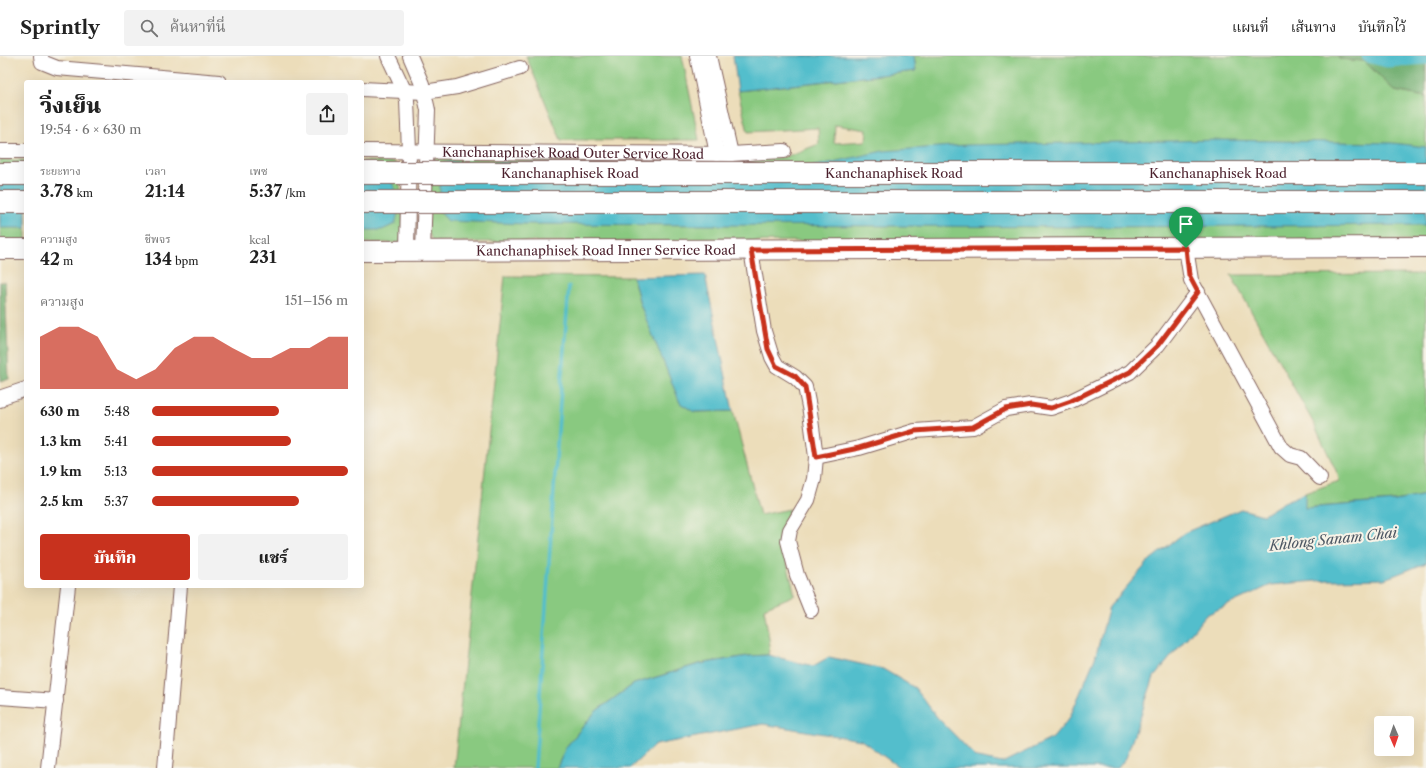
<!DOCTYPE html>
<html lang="th">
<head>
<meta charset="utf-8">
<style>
  :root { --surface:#fff; --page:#f2f2f2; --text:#222; --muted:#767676; --line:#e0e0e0; --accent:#c8321e }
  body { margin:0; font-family:"Libre Caslon Text","Noto Serif Thai",serif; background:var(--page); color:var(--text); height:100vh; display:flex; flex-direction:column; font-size:15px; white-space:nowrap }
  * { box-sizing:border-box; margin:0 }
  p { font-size:13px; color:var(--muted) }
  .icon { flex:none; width:22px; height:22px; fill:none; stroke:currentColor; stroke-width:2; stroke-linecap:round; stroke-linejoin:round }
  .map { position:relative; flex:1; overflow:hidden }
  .panel { position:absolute; left:24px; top:24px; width:340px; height:508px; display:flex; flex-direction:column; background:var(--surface); border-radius:4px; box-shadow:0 4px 16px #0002 }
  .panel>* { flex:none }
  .needle { width:26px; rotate:178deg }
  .fabs { position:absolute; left:1374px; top:660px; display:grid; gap:8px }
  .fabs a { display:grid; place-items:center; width:40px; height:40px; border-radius:4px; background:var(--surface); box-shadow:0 4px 16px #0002; font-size:20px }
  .pin { position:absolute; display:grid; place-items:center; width:34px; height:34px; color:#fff; margin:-41px -17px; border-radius:50% 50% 50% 0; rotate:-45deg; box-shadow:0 0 4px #0007 }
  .pin .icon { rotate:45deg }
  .round { display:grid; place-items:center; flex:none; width:42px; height:42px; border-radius:4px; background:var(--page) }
  .head { display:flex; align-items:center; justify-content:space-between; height:68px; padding:0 16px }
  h1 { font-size:22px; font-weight:800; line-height:30px }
  .metrics { display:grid; grid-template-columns:repeat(3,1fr); gap:6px; height:68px; padding:4px 16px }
  .metrics div { display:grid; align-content:center }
  .metrics b { font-size:17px; font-weight:800 }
  .metrics small { font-size:11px; font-weight:400 }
  .metrics p { font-size:11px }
  .chart { height:112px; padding:8px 16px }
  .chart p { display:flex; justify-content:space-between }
  .chart svg { width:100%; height:72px; margin-top:4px; fill:var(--accent); opacity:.7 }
  .cta { display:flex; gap:8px; margin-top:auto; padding:8px 16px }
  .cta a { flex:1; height:46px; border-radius:4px; background:var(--accent); color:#fff; font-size:16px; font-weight:800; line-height:46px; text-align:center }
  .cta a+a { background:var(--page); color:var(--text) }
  ul { padding:0 16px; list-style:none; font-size:13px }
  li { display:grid; grid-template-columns:64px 48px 1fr; align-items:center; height:30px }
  li i { height:10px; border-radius:5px; background:var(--accent) }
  header { display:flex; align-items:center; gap:24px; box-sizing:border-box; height:56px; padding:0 20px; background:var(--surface); border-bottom:1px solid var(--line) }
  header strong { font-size:19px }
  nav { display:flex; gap:22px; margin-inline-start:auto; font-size:14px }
  .search { width:280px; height:36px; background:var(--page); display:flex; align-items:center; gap:10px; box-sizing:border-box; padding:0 14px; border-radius:4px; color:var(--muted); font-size:15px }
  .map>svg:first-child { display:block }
</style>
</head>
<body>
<header>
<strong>Sprintly</strong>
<div class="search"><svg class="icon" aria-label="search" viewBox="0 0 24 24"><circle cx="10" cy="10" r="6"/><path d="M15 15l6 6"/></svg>ค้นหาที่นี่</div>
<nav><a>แผนที่</a><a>เส้นทาง</a><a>บันทึกไว้</a></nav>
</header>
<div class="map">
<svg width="1426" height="712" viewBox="0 0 1426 712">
  <rect width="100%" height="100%" fill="#f7f3e8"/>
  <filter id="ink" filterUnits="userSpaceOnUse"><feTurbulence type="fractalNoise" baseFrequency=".025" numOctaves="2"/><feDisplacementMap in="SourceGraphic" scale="8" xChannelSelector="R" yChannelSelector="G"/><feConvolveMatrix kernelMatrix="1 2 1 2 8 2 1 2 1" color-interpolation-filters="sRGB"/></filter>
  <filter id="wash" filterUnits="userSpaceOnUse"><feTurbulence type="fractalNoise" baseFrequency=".012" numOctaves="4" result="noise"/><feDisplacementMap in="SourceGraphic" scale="16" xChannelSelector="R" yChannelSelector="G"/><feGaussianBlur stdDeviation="0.9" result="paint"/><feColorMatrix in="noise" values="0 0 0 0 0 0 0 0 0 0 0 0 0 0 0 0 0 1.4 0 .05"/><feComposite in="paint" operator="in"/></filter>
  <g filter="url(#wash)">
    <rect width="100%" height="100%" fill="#ecddba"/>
    <g fill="#89c980" stroke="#6a7456" fill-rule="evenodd">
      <polygon points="526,0 682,0 699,84 561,84"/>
      <path d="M914,0H1338L1339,3L1364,5L1395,35L1426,41V184L433,186L428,176L432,102L608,105L785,101L819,88L818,72L748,76L738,35L916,15ZM835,69L867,74L866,85L834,87Z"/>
      <rect x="0" y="104" width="26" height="82"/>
      <path d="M362,105L395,106C401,131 407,162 400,187H362Z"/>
      <polygon points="1426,218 1426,439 1395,445 1304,452 1305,437 1339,425 1338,419 1314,368 1231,219"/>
      <polygon points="505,220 633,221 640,248 694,356 733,355 760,459 790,453 783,467 783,491 795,539 764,552 770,589 768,599 748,600 699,608 634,628 596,655 566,691 557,712 454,712"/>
    </g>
    <g fill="#6ead6e" stroke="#5c664c">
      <polygon points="1338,0 1426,0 1426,41 1395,35 1364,5 1339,3"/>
      <polygon points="0,226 5,226 9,323 0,326"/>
    </g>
    <g fill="#52becc" stroke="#4e6e7c">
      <polygon points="733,0 914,0 916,15 738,35"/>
      <polygon points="1222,84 1392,87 1426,91 1426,169 1083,171 525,168 448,165 440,156 440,131 444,106 810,111 883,95 967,89"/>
      <path d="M362,110L381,111C396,131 403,142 395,168L382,174H362Z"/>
      <rect x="0" y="111" width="26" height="61"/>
      <polygon points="705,219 733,355 694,356 680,347 640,248 633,221"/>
      <polygon points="1305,437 1305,452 1395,445 1426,439 1426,507 1385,523 1328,524 1271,529 1206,559 1154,621 1126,702 1118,712 900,712 861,684 763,668 655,689 630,712 557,712 566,691 596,655 634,628 699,608 748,600 768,599 813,610 829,601 883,613 915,632 937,661 977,702 1002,707 1053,682 1070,661 1095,602 1109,551 1150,504 1184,477 1241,453 1263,459 1284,446"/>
    </g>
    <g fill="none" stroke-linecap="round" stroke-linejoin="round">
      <polyline stroke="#52becc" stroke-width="3.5" points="535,712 561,331 569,230"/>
      <polyline stroke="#52becc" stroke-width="13" points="1368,0 1387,5 1426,2"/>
    </g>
  </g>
  <g filter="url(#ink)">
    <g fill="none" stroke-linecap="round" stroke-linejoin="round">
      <g stroke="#83625d" stroke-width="16">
        <g id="minor">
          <polyline points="41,0 42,6 57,12 219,26"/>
          <polyline points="388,0 404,34 407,44 409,95 407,195"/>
          <polyline points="410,0 422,28 428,54 423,195"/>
          <polyline points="697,0 717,98"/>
          <polyline points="709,0 731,98"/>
          <polyline points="362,33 424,36 457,31 520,12"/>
          <polyline points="0,95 26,95"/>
          <path id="s1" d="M362,95L731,98L784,95"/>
          <polyline points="1186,192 1191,224 1281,391 1290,399 1301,402 1320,422"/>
          <polyline points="751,194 764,275 772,301 777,310 795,321 805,331 810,356 816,401 814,423 808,444 790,474 788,485 797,519 811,554"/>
          <polyline points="0,344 2,341 26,333"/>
          <polyline points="816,401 859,392 915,375 973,371 1006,353 1031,349 1051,352 1071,345 1130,316 1158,289 1198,236"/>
          <polyline points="0,641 56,645"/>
          <polyline points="48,712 68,530"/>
          <polyline points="165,712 180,530"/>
        </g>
      </g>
      <g stroke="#83625d" stroke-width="22">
        <g id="secondary">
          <polyline points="0,193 26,193"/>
          <path id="s2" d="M362,195L1426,191"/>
        </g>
      </g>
      <g stroke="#83625d" stroke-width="24">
        <g id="motorway">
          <polyline points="0,118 26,118"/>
          <polyline points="0,146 26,146"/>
        </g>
      </g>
      <use href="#minor" stroke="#fff" stroke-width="14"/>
      <use href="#secondary" stroke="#fff" stroke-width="20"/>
      <use href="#motorway" stroke="#fff" stroke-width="22"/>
      <g stroke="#83625d" stroke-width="24" stroke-linecap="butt">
        <g id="motorway-bridge">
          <path id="s3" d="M362,117H1426"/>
          <polyline points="362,146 1426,146"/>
        </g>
      </g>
      <use href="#motorway-bridge" stroke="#fff" stroke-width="22"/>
    </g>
  </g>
  <g fill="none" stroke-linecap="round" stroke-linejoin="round" filter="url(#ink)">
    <g stroke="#fff" stroke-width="8">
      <polygon id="route" points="1186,192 1189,219 1198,236 1158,289 1130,316 1071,345 1051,352 1031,349 1006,353 973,371 915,375 859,392 816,401 805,331 795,320 776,310 768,293 751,194"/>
    </g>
    <use href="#route" stroke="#c8321e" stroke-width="5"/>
  </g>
  <g text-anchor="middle" stroke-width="4" stroke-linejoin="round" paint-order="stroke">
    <g font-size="13" fill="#4a1f2b" stroke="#f7f3e8">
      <text dy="5" stroke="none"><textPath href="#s1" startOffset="211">Kanchanaphisek Road Outer Service Road</textPath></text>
      <text dy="5" stroke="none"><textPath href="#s3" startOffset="208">Kanchanaphisek Road</textPath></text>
      <text dy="5" stroke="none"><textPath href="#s3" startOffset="532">Kanchanaphisek Road</textPath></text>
      <text dy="5" stroke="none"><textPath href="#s3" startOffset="856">Kanchanaphisek Road</textPath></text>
      <text dy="5" stroke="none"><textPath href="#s2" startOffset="244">Kanchanaphisek Road Inner Service Road</textPath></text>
    </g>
    <g font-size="14" font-style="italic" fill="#4d5763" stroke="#f7f3e8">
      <text transform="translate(1333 483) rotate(-6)" y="5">Khlong Sanam Chai</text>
    </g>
  </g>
</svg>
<div class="fabs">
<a><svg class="needle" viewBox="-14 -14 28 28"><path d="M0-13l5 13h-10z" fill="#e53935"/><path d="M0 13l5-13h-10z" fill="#767676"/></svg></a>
</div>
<div class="pin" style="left:1186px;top:192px;background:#1e9e55"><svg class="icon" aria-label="arrive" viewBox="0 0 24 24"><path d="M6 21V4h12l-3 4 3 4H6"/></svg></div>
<section class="panel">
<div class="head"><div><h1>วิ่งเย็น</h1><p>19:54 · 6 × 630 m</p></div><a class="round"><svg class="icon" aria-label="share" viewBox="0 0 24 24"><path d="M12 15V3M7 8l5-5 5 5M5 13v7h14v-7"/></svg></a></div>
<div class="metrics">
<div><p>ระยะทาง</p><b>3.78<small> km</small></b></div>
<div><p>เวลา</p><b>21:14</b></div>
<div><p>เพซ</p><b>5:37<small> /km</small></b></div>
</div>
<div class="metrics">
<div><p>ความสูง</p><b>42<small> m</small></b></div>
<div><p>ชีพจร</p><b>134<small> bpm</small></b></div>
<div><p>kcal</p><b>231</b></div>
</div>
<div class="chart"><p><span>ความสูง</span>151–156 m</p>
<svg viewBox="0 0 160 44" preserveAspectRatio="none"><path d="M0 44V12L10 6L20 6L30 12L40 32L50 38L60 32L70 19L80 12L90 12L100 19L110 25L120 25L130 19L140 19L150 12L160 12V44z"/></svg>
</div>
<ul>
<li><b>630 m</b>5:48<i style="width:65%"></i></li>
<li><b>1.3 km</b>5:41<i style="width:71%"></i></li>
<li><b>1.9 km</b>5:13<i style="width:100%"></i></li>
<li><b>2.5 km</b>5:37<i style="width:75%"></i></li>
</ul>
<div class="cta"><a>บันทึก</a><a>แชร์</a></div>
</section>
</div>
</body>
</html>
